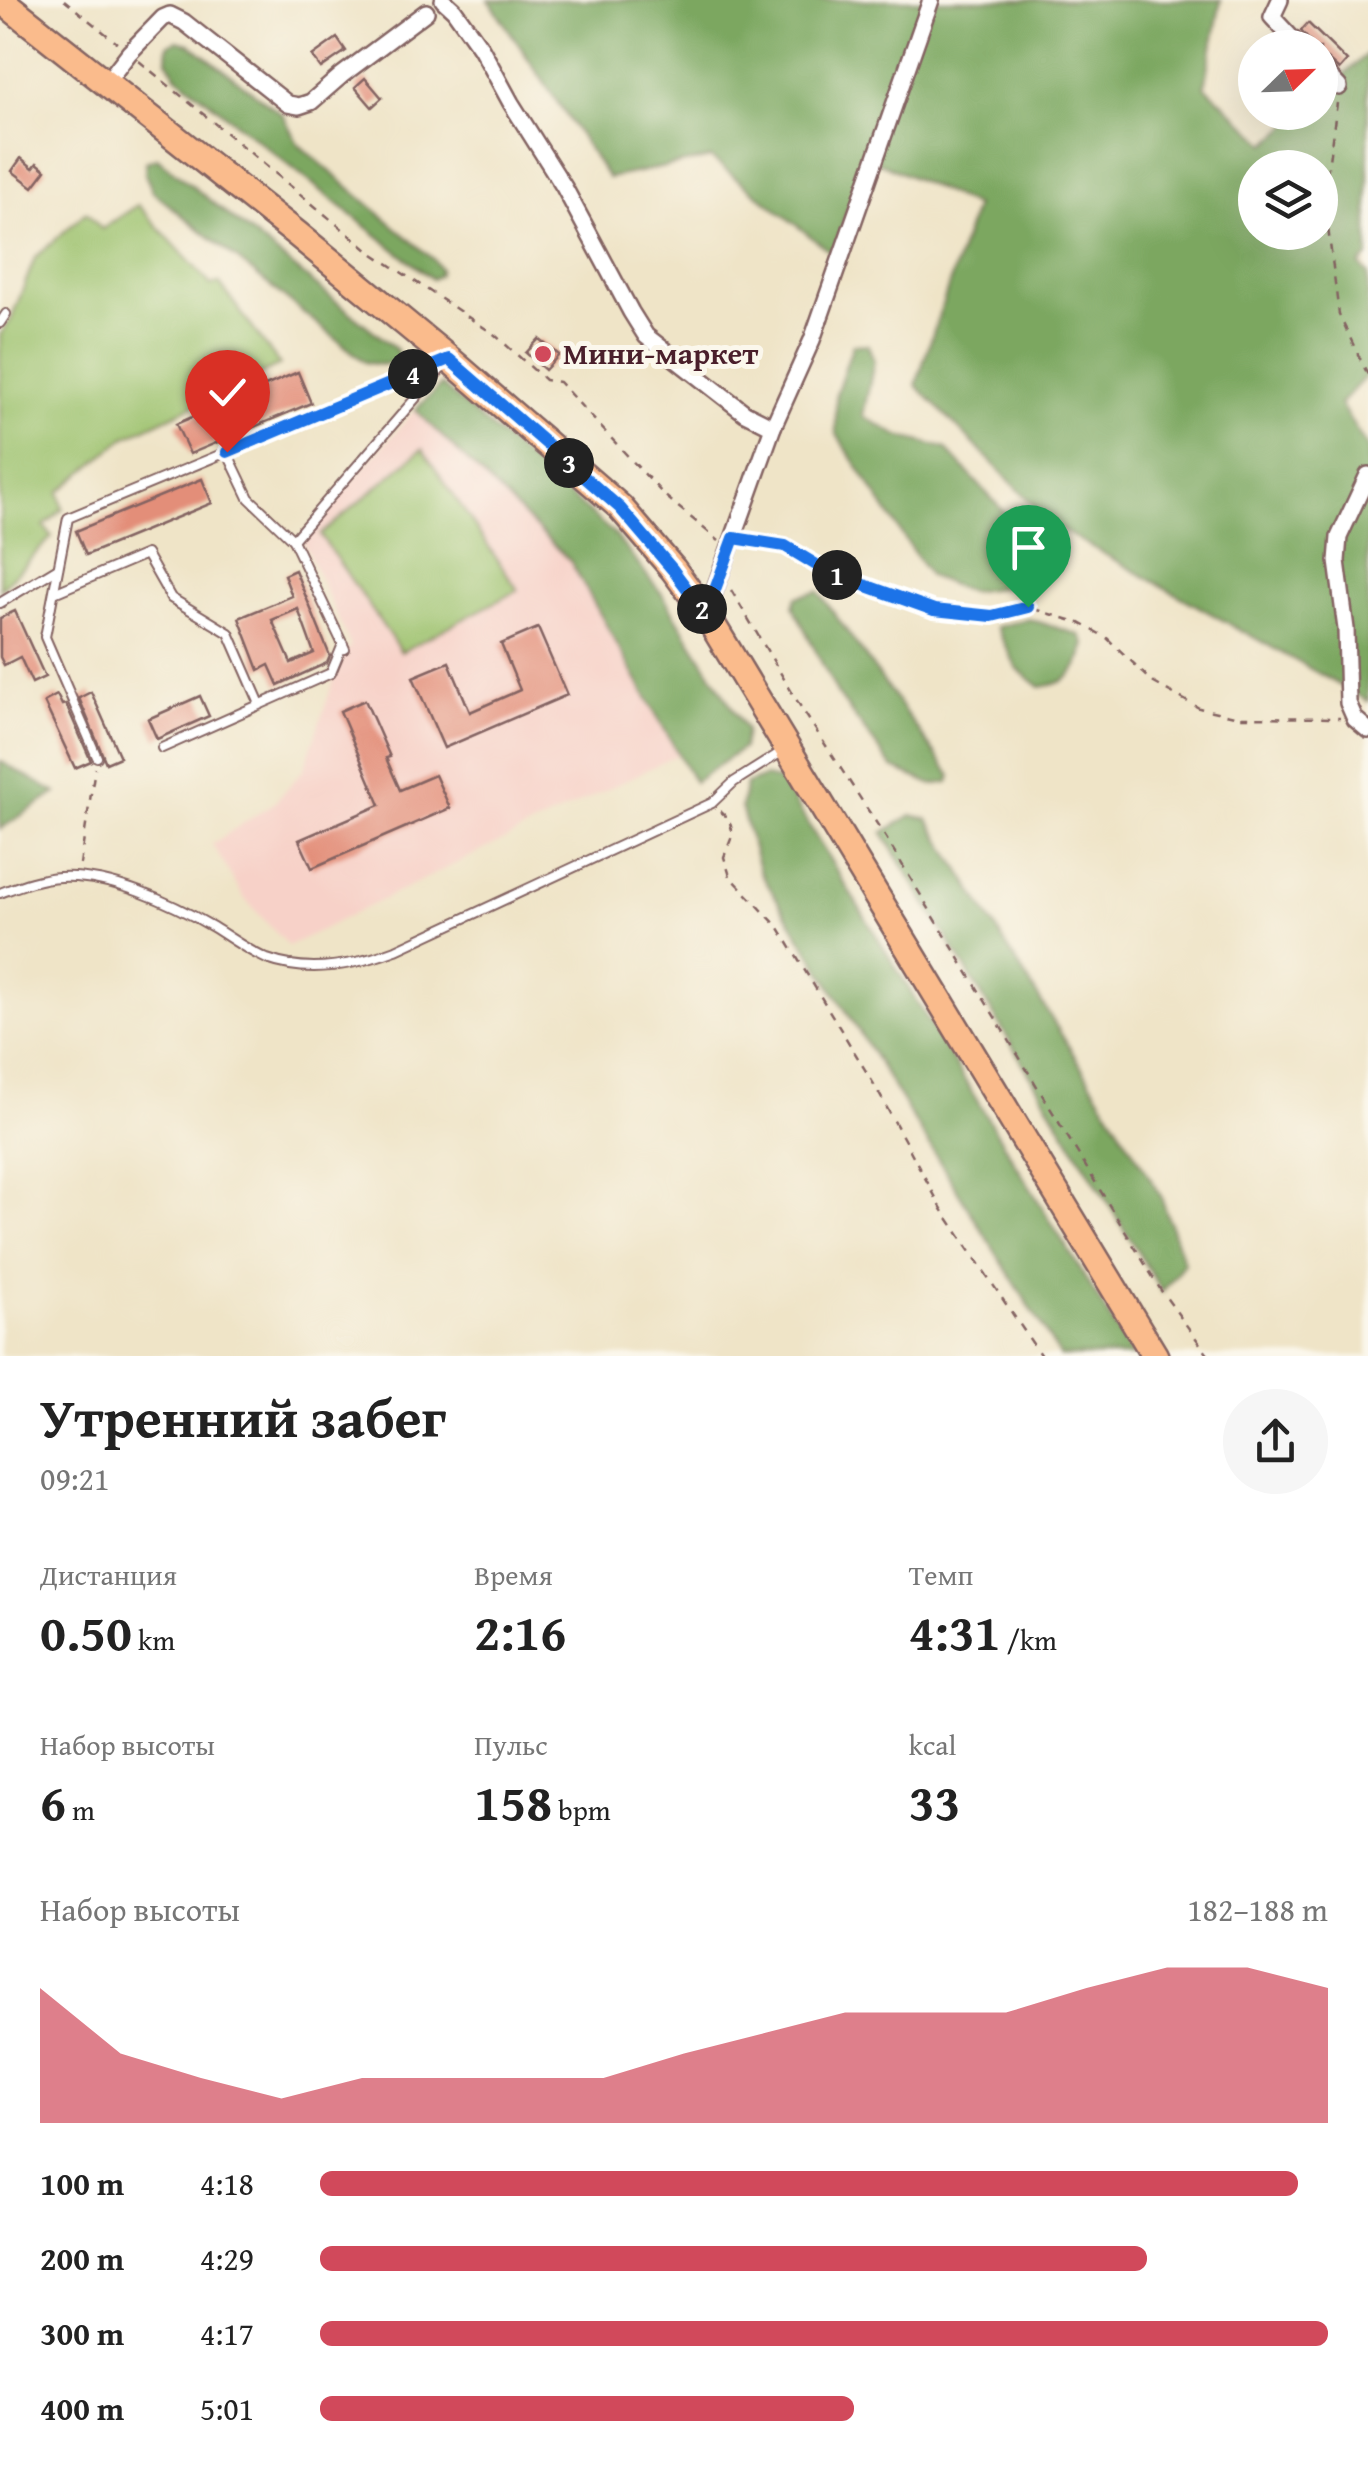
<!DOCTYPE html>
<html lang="ru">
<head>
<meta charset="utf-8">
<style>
  :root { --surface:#fff; --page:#f6f6f6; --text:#222; --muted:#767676; --accent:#d1495b }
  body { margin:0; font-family:"Gentium Book Plus",serif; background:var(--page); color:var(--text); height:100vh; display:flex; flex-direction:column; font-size:38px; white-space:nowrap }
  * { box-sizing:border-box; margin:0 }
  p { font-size:32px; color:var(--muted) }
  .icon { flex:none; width:55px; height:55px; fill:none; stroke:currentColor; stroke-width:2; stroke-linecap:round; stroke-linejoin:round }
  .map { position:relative; height:1356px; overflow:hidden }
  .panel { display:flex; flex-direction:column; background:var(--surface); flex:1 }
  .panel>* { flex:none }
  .needle { width:65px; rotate:67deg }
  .buttons { position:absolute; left:1238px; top:30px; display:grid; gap:20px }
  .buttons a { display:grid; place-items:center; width:100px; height:100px; border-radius:50%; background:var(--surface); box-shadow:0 10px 40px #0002; font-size:50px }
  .pin { position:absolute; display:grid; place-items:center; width:85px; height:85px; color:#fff; margin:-102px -42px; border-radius:50% 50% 50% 0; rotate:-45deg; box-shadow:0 0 10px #0007 }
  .pin .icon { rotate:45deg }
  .km { position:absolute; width:50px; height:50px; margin:-25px; border-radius:50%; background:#222; color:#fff; font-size:28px; line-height:50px; text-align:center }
  .round { display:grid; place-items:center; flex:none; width:105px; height:105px; border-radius:52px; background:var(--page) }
  .head { display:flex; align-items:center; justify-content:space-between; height:170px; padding:0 40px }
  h1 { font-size:55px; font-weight:800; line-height:75px }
  .metrics { display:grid; grid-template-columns:repeat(3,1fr); gap:15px; height:170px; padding:10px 40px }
  .metrics div { display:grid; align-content:center }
  .metrics b { font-size:50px; font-weight:800 }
  .metrics small { font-size:28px; font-weight:400 }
  .metrics p { font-size:28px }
  .chart { height:280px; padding:20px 40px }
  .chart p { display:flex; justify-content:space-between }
  .chart svg { width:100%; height:180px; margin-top:10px; fill:var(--accent); opacity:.7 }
  ul { padding:0 40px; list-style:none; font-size:32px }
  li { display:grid; grid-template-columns:160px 120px 1fr; align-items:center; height:75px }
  li i { height:25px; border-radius:12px; background:var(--accent) }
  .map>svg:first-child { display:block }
</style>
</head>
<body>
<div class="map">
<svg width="1368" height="1356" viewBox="0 0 1368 1356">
  <rect width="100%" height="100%" fill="#fbf7ec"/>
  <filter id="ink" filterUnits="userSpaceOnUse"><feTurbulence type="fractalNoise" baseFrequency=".01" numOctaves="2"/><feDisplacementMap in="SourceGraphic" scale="20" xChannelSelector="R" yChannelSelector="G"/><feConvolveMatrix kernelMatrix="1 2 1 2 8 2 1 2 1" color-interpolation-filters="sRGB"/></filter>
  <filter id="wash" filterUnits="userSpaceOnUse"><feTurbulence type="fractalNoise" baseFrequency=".0048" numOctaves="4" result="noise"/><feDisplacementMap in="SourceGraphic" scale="40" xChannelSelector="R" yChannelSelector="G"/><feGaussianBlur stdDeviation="2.25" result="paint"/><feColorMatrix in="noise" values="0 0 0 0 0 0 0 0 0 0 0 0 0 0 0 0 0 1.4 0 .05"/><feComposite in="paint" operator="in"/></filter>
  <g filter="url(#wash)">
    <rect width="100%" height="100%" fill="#efe4c7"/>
    <polygon fill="#f7d1c8" points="415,410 571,562 677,755 288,946 244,898 212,844 275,802 304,769 343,652 351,647 302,539"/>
    <g fill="#9bc16c" stroke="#72704c" stroke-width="2.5">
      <polygon points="138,205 211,285 219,283 280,365 126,437 59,492 63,509 44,526 52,537 0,590 0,335 11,320 35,258 86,212 102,229"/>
      <polygon points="422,449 518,590 401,652 320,535"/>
    </g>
    <g fill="#7ca760" stroke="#636346" stroke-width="2.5" fill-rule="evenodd">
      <path d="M489,0H1221L1205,86L1267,144L1302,113L1320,112V96L1368,53V257L1360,265L1368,275V374L1340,404L1368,449V701L1054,526L916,385L975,206L865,156L833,254L711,158L608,178ZM1255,168H1320V232H1255Z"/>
      <polygon points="176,41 190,44 283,115 298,144 434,260 440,269 439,275 432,279 176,75 167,60 168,45"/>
      <path d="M157,158L397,350L398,358C387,367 378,365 365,362L153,192L145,174L146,162Z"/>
      <polygon points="853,344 868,345 874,361 863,416 899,436 945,448 1044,555 1032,583 969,592 929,576 836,433 836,394"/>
      <polygon points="441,385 613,533 662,594 746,730 743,748 694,782 571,562 415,410"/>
      <polygon points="818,591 951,776 949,782 933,785 893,768 838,695 793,606 796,597"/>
      <path d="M1029,619L1080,635L1085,644C1078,672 1071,683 1040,687L1017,669L996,627Z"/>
      <polygon points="0,761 56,793 0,829"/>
      <polygon points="765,777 782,781 1133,1356 1060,1356 760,872 741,807 746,784"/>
      <polygon points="911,815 928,819 1160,1194 1184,1263 1162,1292 883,833"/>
    </g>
    <g id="blocks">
      <g fill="#e38e79" fill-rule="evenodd">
        <polygon points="1308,23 1347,61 1339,70 1327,59 1320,56 1320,48 1312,48 1310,41 1301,31"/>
        <polygon points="337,38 346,51 321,68 312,56"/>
        <polygon points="365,78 382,98 372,107 355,87"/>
        <polygon points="21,158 33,168 37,163 46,170 33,187 12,171"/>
        <polygon points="539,339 559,355 545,370 526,353"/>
        <polygon points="298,372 311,403 190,454 176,424"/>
        <polygon points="202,479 212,503 86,555 76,531"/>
        <path d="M295,570L330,656L327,663L278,685L269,665L259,670L239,618L292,596L284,575ZM298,609L314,653L291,663L272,620Z"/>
        <polygon points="15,611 45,677 32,683 20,657 4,665 0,657 0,618"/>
        <polygon points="538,628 567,695 444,748 413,677 449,662 470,712 520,690 501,644"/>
        <polygon points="91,692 120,757 106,763 79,698"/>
        <polygon points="57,695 62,705 66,704 91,761 75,768 44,702"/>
        <polygon points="200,696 209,716 157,739 148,719"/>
        <polygon points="365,700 390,757 386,758 400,790 435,775 450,808 312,868 299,840 380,805 340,711"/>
      </g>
    </g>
  </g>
  <g filter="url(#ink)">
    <use href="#blocks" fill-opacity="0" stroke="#846462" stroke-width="2.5"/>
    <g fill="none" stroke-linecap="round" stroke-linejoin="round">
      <g stroke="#846462" stroke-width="12">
        <g id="service">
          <polyline points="0,323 6,314"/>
          <polyline points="227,452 249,498 293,540 446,363"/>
          <polyline points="293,540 345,649"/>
          <polyline points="54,593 146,554 171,598 229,633 260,704"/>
          <polyline points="0,603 58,568"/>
          <polyline points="162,748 331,673 343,644"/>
          <polyline points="97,757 45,637 68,518 445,361"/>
          <path d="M0,893C19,886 39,878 60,877C109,874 172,903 213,927C231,938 248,951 267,959C308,974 356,965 396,950L712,803L734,782L783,751"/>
        </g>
      </g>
      <g stroke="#846462" stroke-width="20">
        <g id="minor">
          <polyline points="443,0 454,10 481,48 511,103 564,187 631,312 646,336 745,413 773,427"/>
          <polyline points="1280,0 1272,17 1301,48"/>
          <polyline points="1320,67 1339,87"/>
          <polyline points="106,83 129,53 163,18 170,15 184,22 288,104 299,106 311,102 342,75 426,12"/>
          <polyline points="1368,475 1339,537 1337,561 1346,629 1348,703 1355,719 1368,730"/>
          <polyline points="706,614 773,427 812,340 931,0"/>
        </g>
      </g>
      <g stroke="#846462" stroke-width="30">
        <polyline id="primary" points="1,0 297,234 449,359 620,507 673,569 706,614 1155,1356"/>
      </g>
      <g stroke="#846462" stroke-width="2.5" stroke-dasharray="8 8" stroke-linecap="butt">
        <polyline points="64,0 117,43"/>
        <polyline points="139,61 368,250 495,335 545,380 559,382 664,495 719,541"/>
        <polyline points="1337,103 1324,196 1339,315 1368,375"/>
        <polyline points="745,540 785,546 828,572 934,611 992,616 1027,607 1080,623 1107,638 1154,683 1199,708 1239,717 1340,718"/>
        <polyline points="731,590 802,709 883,833 1162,1292 1209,1356"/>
        <polyline points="720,811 729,819 733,834 724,857 730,876 779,928 875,1086 942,1209 1041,1356"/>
        <polyline points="80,864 95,768"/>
      </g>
      <use href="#service" stroke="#fff" stroke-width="8"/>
      <use href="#minor" stroke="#fff" stroke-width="15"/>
      <use href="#primary" stroke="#fabb8c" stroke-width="25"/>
    </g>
  </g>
  <g fill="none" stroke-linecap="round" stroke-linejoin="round" filter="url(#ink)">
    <g stroke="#fff" stroke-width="20">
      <polyline id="route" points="227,452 449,359 620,508 673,570 706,614 734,538 785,546 828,572 934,610 992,616 1028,607"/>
    </g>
    <use href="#route" stroke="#1a73e8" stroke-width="12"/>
  </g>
  <circle fill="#d1495b" stroke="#fbf7ec" stroke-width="4" cx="543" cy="354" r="10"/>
  <g text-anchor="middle" stroke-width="10" stroke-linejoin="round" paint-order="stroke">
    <g font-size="30" font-weight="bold" fill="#4a1f2b" stroke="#fbf7ec" text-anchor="start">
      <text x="563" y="364">Мини-маркет</text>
    </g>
  </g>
</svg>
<div class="buttons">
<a><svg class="needle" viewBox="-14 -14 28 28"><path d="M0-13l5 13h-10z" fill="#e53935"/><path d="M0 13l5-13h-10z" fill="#767676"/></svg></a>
<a><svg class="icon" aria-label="layers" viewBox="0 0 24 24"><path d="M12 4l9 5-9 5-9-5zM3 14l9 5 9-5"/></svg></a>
</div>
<div class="pin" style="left:1028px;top:607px;background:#1e9e55"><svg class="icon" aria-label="arrive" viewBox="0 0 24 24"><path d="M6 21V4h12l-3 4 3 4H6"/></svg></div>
<div class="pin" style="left:227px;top:452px;background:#d93025"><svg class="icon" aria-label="check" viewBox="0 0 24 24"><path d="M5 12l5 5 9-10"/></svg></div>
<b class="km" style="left:837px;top:575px">1</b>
<b class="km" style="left:702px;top:609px">2</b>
<b class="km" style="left:569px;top:463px">3</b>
<b class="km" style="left:413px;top:374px">4</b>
</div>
<section class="panel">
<div class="head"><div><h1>Утренний забег</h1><p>09:21</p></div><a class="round"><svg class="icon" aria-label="share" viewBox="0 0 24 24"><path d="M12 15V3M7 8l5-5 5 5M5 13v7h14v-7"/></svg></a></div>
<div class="metrics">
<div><p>Дистанция</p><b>0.50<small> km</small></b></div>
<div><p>Время</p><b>2:16</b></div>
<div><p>Темп</p><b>4:31<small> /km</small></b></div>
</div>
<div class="metrics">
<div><p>Набор высоты</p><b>6<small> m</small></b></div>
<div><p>Пульс</p><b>158<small> bpm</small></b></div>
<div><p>kcal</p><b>33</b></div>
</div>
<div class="chart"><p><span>Набор высоты</span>182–188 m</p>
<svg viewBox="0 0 160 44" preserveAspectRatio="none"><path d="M0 44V11L10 27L20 33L30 38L40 33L50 33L60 33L70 33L80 27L90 22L100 17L110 17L120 17L130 11L140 6L150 6L160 11V44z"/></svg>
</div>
<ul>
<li><b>100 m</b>4:18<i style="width:97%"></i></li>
<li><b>200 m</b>4:29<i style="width:82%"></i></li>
<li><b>300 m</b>4:17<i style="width:100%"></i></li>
<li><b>400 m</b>5:01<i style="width:53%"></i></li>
</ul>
</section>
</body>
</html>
